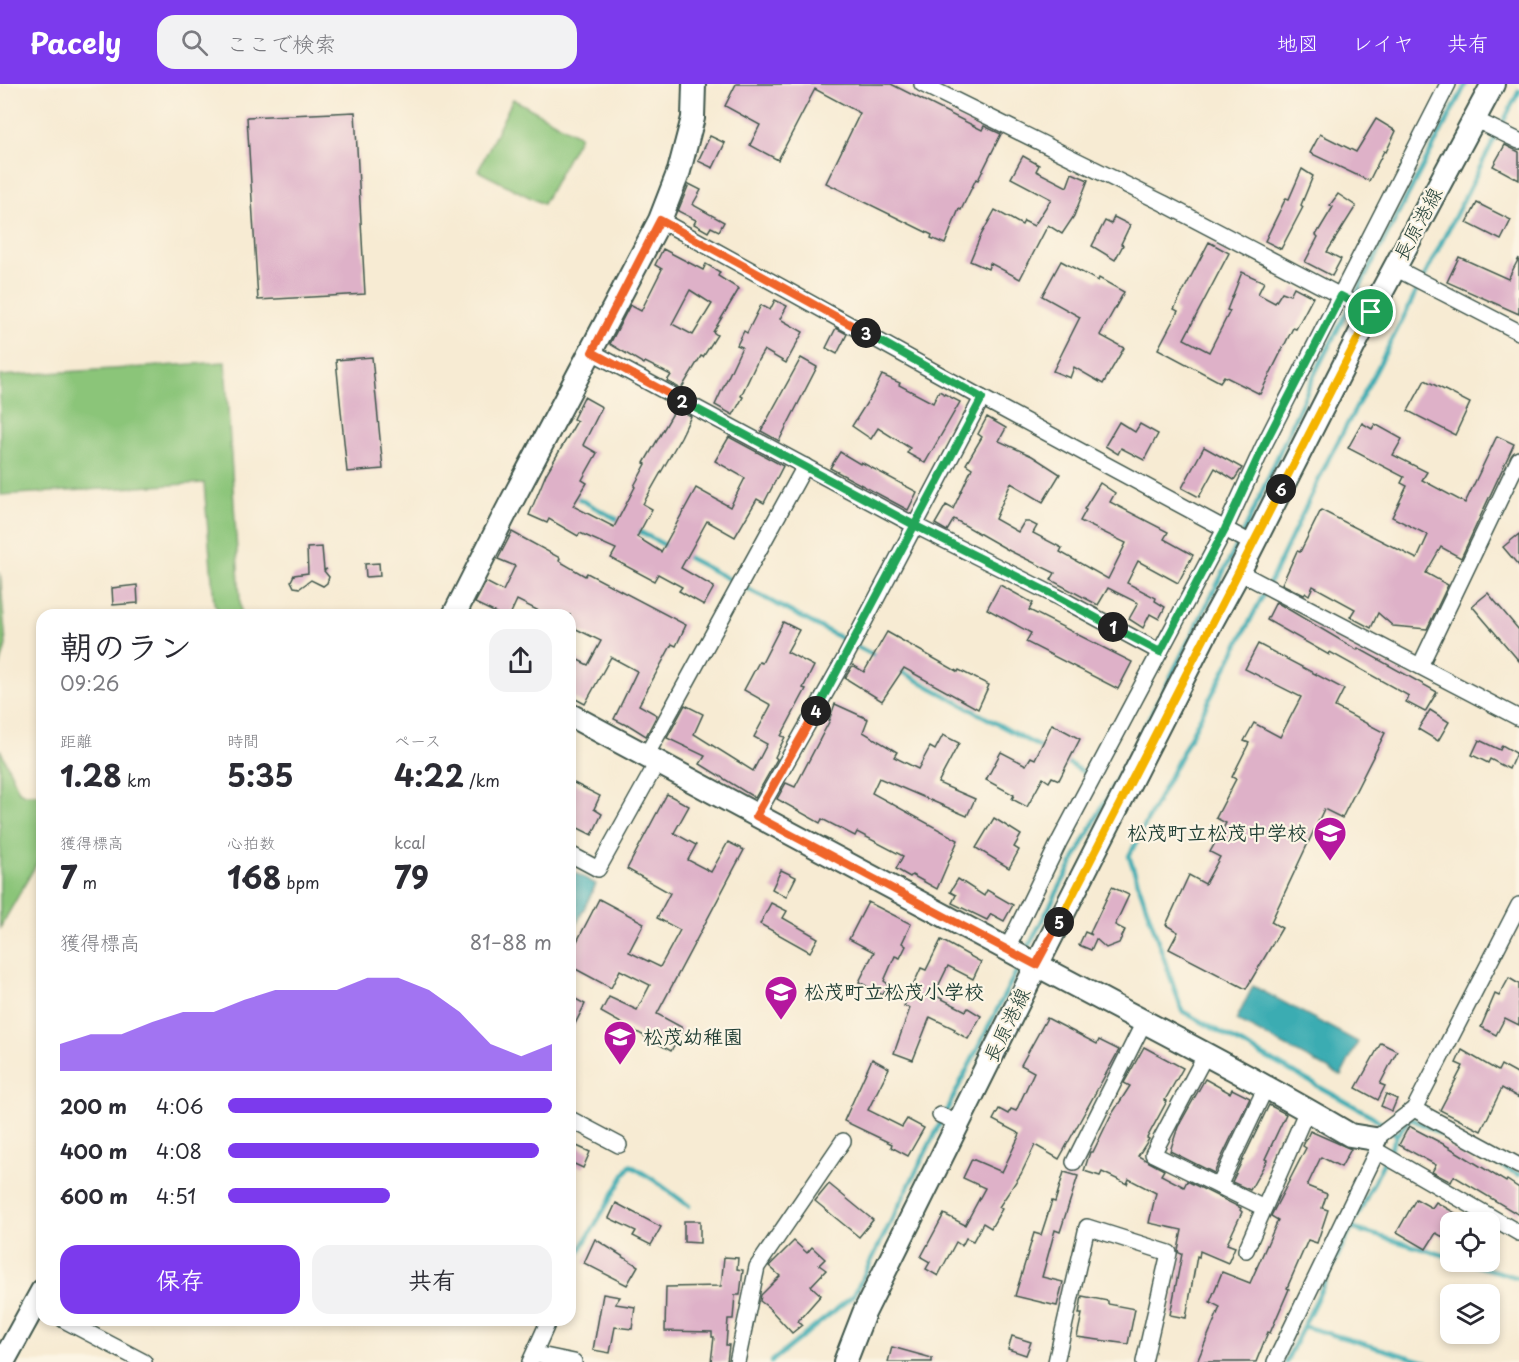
<!DOCTYPE html>
<html lang="ja">
<head>
<meta charset="utf-8">
<style>
  :root { --surface:#fff; --page:#f2f2f3; --text:#2b2b33; --muted:#7c7c81; --accent:#7c3aed }
  body { margin:0; font-family:"Playpen Sans","Klee One",sans-serif; background:var(--page); color:var(--text); height:100vh; display:flex; flex-direction:column; font-size:22px; white-space:nowrap }
  * { box-sizing:border-box; margin:0 }
  p { font-size:20px; color:var(--muted) }
  .icon { flex:none; width:33px; height:33px; fill:none; stroke:currentColor; stroke-width:2; stroke-linecap:round; stroke-linejoin:round }
  .map { position:relative; flex:1; overflow:hidden }
  .details { position:absolute; left:36px; top:525px; width:540px; height:717px; display:flex; flex-direction:column; background:var(--surface); border-radius:18px; box-shadow:0 3px 9px #0003 }
  .details>* { flex:none }
  .tools { position:absolute; left:1440px; top:1128px; display:grid; gap:12px }
  .tools a { display:grid; place-items:center; width:60px; height:60px; border-radius:12px; background:var(--surface); box-shadow:0 3px 9px #0003; font-size:30px }
  .pin { position:absolute; display:grid; place-items:center; width:51px; height:51px; color:#fff; margin:-26px; border:3px solid #fff; border-radius:50%; box-shadow:0 2px 6px #0007 }
  .km { position:absolute; width:30px; height:30px; margin:-15px; border-radius:50%; background:#222; color:#fff; font-size:16px; line-height:30px; text-align:center }
  .round { display:grid; place-items:center; flex:none; width:63px; height:63px; border-radius:18px; background:var(--page) }
  .overview { display:flex; align-items:center; justify-content:space-between; height:102px; padding:0 24px }
  h1 { font-size:33px; font-weight:700; line-height:45px }
  .metrics { display:grid; grid-template-columns:repeat(3,1fr); gap:9px; height:102px; padding:6px 24px }
  .metrics div { display:grid; align-content:center }
  .metrics b { font-size:30px; font-weight:700 }
  .metrics small { font-size:16px; font-weight:400 }
  .metrics p { font-size:16px }
  .chart { height:168px; padding:12px 24px }
  .chart p { display:flex; justify-content:space-between }
  .chart svg { width:100%; height:108px; margin-top:6px; fill:var(--accent); opacity:.7 }
  .primary-button { display:flex; gap:12px; margin-top:auto; padding:12px 24px }
  .primary-button a { flex:1; height:69px; border-radius:18px; background:var(--accent); color:#fff; font-size:24px; font-weight:700; line-height:69px; text-align:center }
  .primary-button a+a { background:var(--page); color:var(--text) }
  ul { padding:0 24px; list-style:none; font-size:20px }
  li { display:grid; grid-template-columns:96px 72px 1fr; align-items:center; height:45px }
  li i { height:15px; border-radius:8px; background:var(--accent) }
  header { display:flex; align-items:center; gap:36px; box-sizing:border-box; height:84px; padding:0 30px; background:var(--accent); color:#fff }
  header strong { font-size:28px }
  nav { display:flex; gap:33px; margin-inline-start:auto; font-size:21px }
  .search { width:420px; height:54px; background:var(--page); display:flex; align-items:center; gap:15px; box-sizing:border-box; padding:0 21px; border-radius:18px; color:var(--muted); font-size:22px }
  .map>svg:first-child { display:block }
</style>
</head>
<body>
<header>
<strong>Pacely</strong>
<div class="search"><svg class="icon" aria-label="search" viewBox="0 0 24 24"><circle cx="10" cy="10" r="6"/><path d="M15 15l6 6"/></svg>ここで検索</div>
<nav><a>地図</a><a>レイヤ</a><a>共有</a></nav>
</header>
<div class="map">
<svg width="1519" height="1278" viewBox="0 0 1519 1278">
  <rect width="100%" height="100%" fill="#fcf5e5"/>
  <filter id="ink" filterUnits="userSpaceOnUse"><feTurbulence type="fractalNoise" baseFrequency=".0167" numOctaves="2"/><feDisplacementMap in="SourceGraphic" scale="12" xChannelSelector="R" yChannelSelector="G"/><feConvolveMatrix kernelMatrix="1 2 1 2 8 2 1 2 1" color-interpolation-filters="sRGB"/></filter>
  <filter id="wash" filterUnits="userSpaceOnUse"><feTurbulence type="fractalNoise" baseFrequency=".008" numOctaves="4" result="noise"/><feDisplacementMap in="SourceGraphic" scale="24" xChannelSelector="R" yChannelSelector="G"/><feGaussianBlur stdDeviation="1.35" result="paint"/><feColorMatrix in="noise" values="0 0 0 0 0 0 0 0 0 0 0 0 0 0 0 0 0 1.4 0 .05"/><feComposite in="paint" operator="in"/></filter>
  <g filter="url(#wash)">
    <rect width="100%" height="100%" fill="#f7ebd3"/>
    <g fill="#8bc579" stroke="#558156" stroke-width="1.5">
      <polygon points="513,15 580,52 543,120 478,87"/>
      <path d="M225,278L241,531C227,531 220,532 214,519L204,399L0,411V292Z"/>
      <polygon points="0,488 6,561 0,583"/>
      <polygon points="0,665 19,707 24,710 42,710 42,770 0,844"/>
    </g>
    <g fill="#3aacb2" stroke="#2c7473" stroke-width="1.5">
      <polygon points="570,786 596,800 570,854"/>
      <polygon points="1253,902 1358,958 1341,992 1236,936"/>
    </g>
    <g fill="none" stroke-linecap="round" stroke-linejoin="round">
      <g stroke="#3aacb2" stroke-width="4.5">
        <polyline points="1519,7 1377,285 1329,374 1273,492 1129,772 1182,927 1372,1032 1397,1051 1410,1034 1519,1091"/>
        <polyline points="574,412 622,438"/>
        <polyline points="635,445 670,464"/>
        <polyline points="683,471 877,573"/>
        <polyline points="897,585 1045,666"/>
        <polyline points="1063,676 1085,689"/>
        <polyline points="1026,867 1167,600 1247,441 1316,287 1466,0"/>
        <polyline points="1351,1144 1450,1173"/>
        <polyline points="575,1175 630,1081 654,1096 689,1122"/>
        <polyline points="1464,1178 1519,1194"/>
        <polyline points="1303,1242 1426,1278"/>
        <polyline points="771,1278 854,1211 1020,880"/>
        <polyline points="1286,1278 1397,1051"/>
      </g>
    </g>
    <g id="blocks">
      <g fill="#deb1c8" fill-rule="evenodd">
        <polygon points="736,0 891,0 982,46 984,42 1001,50 978,96 976,95 961,126 959,125 945,160 931,154 932,151 826,99 860,29 815,5 778,76 750,61 760,41 725,22"/>
        <polygon points="355,28 365,210 258,216 247,33"/>
        <polygon points="1376,35 1396,47 1386,68 1384,67 1369,97 1310,69 1320,50 1356,68"/>
        <polygon points="710,52 725,59 713,84 698,77"/>
        <polygon points="1505,61 1519,68 1519,96 1493,82"/>
        <polygon points="1023,72 1039,81 1036,87 1067,103 1072,89 1088,96 1074,132 1062,150 1048,141 1020,195 990,179 988,185 970,177 980,153 995,126 1022,141 1024,137 1034,142 1051,115 1011,94"/>
        <polygon points="1302,85 1313,92 1301,121 1303,123 1281,165 1265,157 1286,114 1289,115"/>
        <polygon points="689,100 701,106 693,120 695,122 724,138 719,147 711,143 708,148 694,140 696,136 678,127"/>
        <polygon points="1338,110 1356,122 1327,168 1341,175 1332,192 1305,178 1318,153 1316,151 1333,123 1330,121"/>
        <polygon points="1477,119 1511,136 1501,156 1467,139"/>
        <polygon points="1114,133 1130,141 1121,160 1123,161 1115,176 1092,162 1105,137 1111,140"/>
        <polygon points="1209,158 1229,169 1184,255 1209,268 1230,227 1227,226 1242,188 1264,198 1258,210 1275,219 1282,208 1290,211 1294,203 1313,213 1296,245 1293,244 1260,310 1224,292 1220,298 1158,265 1178,227 1174,225"/>
        <path d="M663,165L703,186L706,180L720,188L718,192L739,205L713,248L717,251L703,273L701,272L681,305L667,297L671,291L645,278L644,280L610,260L630,221L641,227L662,185L655,181ZM690,206L712,220L693,251L672,240Z"/>
        <polygon points="1459,173 1508,195 1519,174 1519,230 1447,198"/>
        <polygon points="1061,177 1098,197 1099,194 1124,208 1100,251 1124,264 1103,300 1074,283 1070,294 1053,287 1080,233 1042,212"/>
        <polygon points="775,216 787,222 780,235 803,248 786,279 764,266 758,276 741,312 743,313 733,331 715,321 742,263 737,261 744,247 747,249 761,221 770,226"/>
        <polygon points="836,244 847,250 837,270 826,264"/>
        <polygon points="372,273 383,385 347,388 336,276"/>
        <polygon points="801,274 817,283 779,357 761,347"/>
        <polygon points="882,291 900,299 899,301 933,319 939,307 960,318 925,379 907,369 910,364 878,344 871,355 852,342 873,309"/>
        <polygon points="1425,296 1470,319 1455,351 1408,327"/>
        <polygon points="584,313 602,323 583,361 597,369 582,396 587,399 573,422 614,443 635,403 634,402 646,380 644,379 676,324 691,332 681,353 643,420 652,425 637,453 661,468 696,404 730,423 745,394 715,377 729,353 783,382 764,419 757,415 735,453 707,437 681,484 714,503 704,521 679,507 682,503 658,490 654,497 611,474 616,465 580,449 578,452 549,435 547,439 529,431 546,390 577,337 573,335"/>
        <polygon points="987,333 1006,344 999,357 1032,372 1060,390 1043,418 1011,399 995,435 1018,448 1024,438 1029,438 1037,442 1033,449 1062,464 1060,468 1108,495 1126,459 1080,437 1086,426 1084,425 1100,399 1115,409 1110,418 1168,448 1164,455 1193,471 1178,499 1138,477 1127,499 1156,514 1155,517 1165,523 1159,535 1150,530 1143,544 1129,535 1138,519 1108,504 1098,521 1051,496 1055,489 1010,467 954,435 947,447 935,440 946,421 953,425 972,384 966,380 982,353 978,350"/>
        <polygon points="1119,338 1135,348 1140,340 1158,350 1144,376 1121,364 1118,370 1105,362"/>
        <polygon points="1362,339 1372,345 1375,340 1402,355 1393,371 1427,388 1422,396 1465,419 1497,352 1514,360 1461,474 1441,463 1426,489 1448,501 1427,545 1393,542 1378,529 1371,544 1350,533 1355,525 1313,502 1309,511 1306,509 1304,511 1282,500 1297,467 1300,468 1321,426 1417,475 1428,451 1392,433 1407,402 1401,399 1404,393 1348,364"/>
        <polygon points="1204,363 1242,384 1234,396 1215,384 1199,413 1182,404"/>
        <polygon points="840,368 860,380 861,378 917,408 908,426 830,384"/>
        <polygon points="512,448 560,474 559,477 585,492 587,489 686,541 676,562 672,560 639,621 657,631 646,652 627,640 626,641 614,635 637,587 611,573 585,620 570,612 570,572 588,581 601,557 570,542 570,531 547,531 517,516 510,531 500,531 475,519 486,498 503,507 515,482 498,475"/>
        <polygon points="1519,450 1519,482 1503,463"/>
        <polygon points="322,463 324,486 327,485 324,487 329,493 327,499 323,502 311,496 300,504 294,503 291,497 294,491 308,489 307,464"/>
        <polygon points="379,479 380,492 366,493 365,480"/>
        <polygon points="137,501 138,519 113,521 112,504"/>
        <polygon points="1000,501 1033,519 1029,526 1132,578 1118,605 1026,558 1031,549 987,525"/>
        <polygon points="1488,509 1519,546 1519,577 1472,522"/>
        <polygon points="1276,518 1357,566 1358,564 1437,608 1425,628 1406,618 1409,612 1330,568 1329,571 1267,536"/>
        <polygon points="783,538 799,546 787,568 814,582 803,604 806,605 781,652 785,653 775,673 777,675 755,714 700,680 705,672 667,654 685,621 703,630 694,650 753,687 767,660 754,653 771,621 744,606 759,578 762,579"/>
        <polygon points="887,548 958,588 959,586 989,601 978,625 904,584 882,617 845,594 853,581 864,588"/>
        <polygon points="1258,560 1344,605 1335,623 1385,649 1342,734 1324,725 1271,838 1282,844 1246,905 1169,865 1178,848 1166,841 1189,791 1205,800 1220,773 1210,768 1226,739 1216,734 1236,695 1232,693 1249,659 1244,657 1254,639 1280,653 1301,613 1245,585"/>
        <polygon points="835,620 868,635 863,648 897,668 894,673 918,685 930,663 935,666 943,651 959,659 938,699 975,715 967,732 879,694 872,709 958,756 937,805 912,791 910,793 896,785 903,772 857,748 855,752 822,735 820,739 777,715 786,699 795,703 830,636 829,636"/>
        <polygon points="1430,626 1449,638 1438,657 1418,645"/>
        <polygon points="1052,640 1080,655 1059,696 1052,693 1049,698 1043,694 1027,723 1012,715 1014,711 986,696 1001,668 1026,681 1031,673 1035,675"/>
        <polygon points="1479,656 1500,666 1502,661 1516,669 1509,685 1490,675 1488,679 1472,671"/>
        <polygon points="570,697 600,712 594,725 602,730 592,751 570,740"/>
        <polygon points="667,710 689,722 674,749 696,761 688,776 711,788 728,758 744,766 657,930 683,944 671,967 601,928 609,913 637,926 650,901 620,886 611,904 570,882 570,871 599,815 644,839 629,868 660,883 680,846 657,834 670,809 627,785"/>
        <polygon points="994,734 1021,751 1014,763 1019,766 1009,784 976,764"/>
        <polygon points="781,786 796,793 786,813 772,805"/>
        <polygon points="958,795 984,812 987,806 1013,821 1004,837 991,830 987,836 952,819 956,811 950,808"/>
        <polygon points="1112,803 1129,811 1115,841 1125,846 1119,859 1106,864 1096,855 1091,866 1079,861 1085,848 1092,851 1090,849"/>
        <polygon points="868,818 911,840 902,859 906,862 900,874 895,872 884,897 888,900 883,911 859,898 874,868 849,855"/>
        <polygon points="771,819 787,827 783,834 818,854 810,868 760,840"/>
        <polygon points="941,856 981,878 973,895 948,882 934,911 966,927 968,924 981,932 968,955 954,947 955,945 930,933 913,976 894,969 910,924 904,922 921,884 926,886"/>
        <polygon points="1509,894 1519,900 1519,941 1505,934 1496,951 1481,943 1495,910 1499,912"/>
        <polygon points="570,912 585,920 570,950"/>
        <polygon points="1047,934 1097,960 1099,956 1119,966 1059,1075 1035,1061 1021,1090 999,1123 1002,1125 991,1144 983,1139 973,1157 966,1154 962,1162 956,1158 938,1192 926,1185 930,1178 921,1173 944,1130 965,1141 985,1104 963,1094 972,1075 1002,1088 1020,1050 993,1036 999,1025 1008,1030 1011,1025 1016,1027 1034,988 1021,981"/>
        <polygon points="1381,959 1397,967 1380,1000 1385,1002 1378,1016 1356,1004"/>
        <polygon points="1144,963 1183,984 1165,1016 1167,1017 1147,1054 1149,1055 1138,1072 1164,1086 1161,1091 1184,1103 1187,1097 1241,1124 1240,1126 1242,1128 1227,1160 1235,1163 1228,1179 1200,1167 1199,1173 1197,1172 1186,1234 1170,1231 1182,1170 1179,1169 1178,1166 1182,1146 1149,1139 1156,1109 1129,1095 1127,1100 1102,1088 1100,1092 1084,1087 1090,1068 1093,1068 1110,1033 1130,1002 1124,999"/>
        <polygon points="1462,966 1498,987 1501,981 1519,991 1519,1014 1502,1004 1481,1047 1440,1026 1463,982 1456,979"/>
        <polygon points="872,975 889,984 868,1026 902,1043 907,1035 924,1044 908,1072 891,1063 892,1060 844,1037"/>
        <polygon points="1205,995 1230,1009 1232,1005 1250,1014 1214,1089 1170,1067 1178,1043"/>
        <polygon points="1386,1010 1397,1015 1392,1027 1381,1022"/>
        <polygon points="1269,1021 1286,1030 1265,1075 1267,1076 1250,1106 1232,1098"/>
        <polygon points="1409,1042 1447,1062 1506,1098 1507,1096 1519,1104 1519,1131 1454,1092 1451,1098 1432,1088 1436,1081 1399,1061"/>
        <polygon points="1310,1047 1351,1065 1341,1083 1321,1073 1307,1102 1327,1110 1322,1124 1328,1126 1317,1159 1308,1156 1287,1204 1289,1205 1270,1249 1268,1248 1256,1278 1197,1278 1220,1223 1210,1218 1222,1188 1250,1199 1278,1136 1271,1132 1306,1064 1303,1062"/>
        <polygon points="570,1059 590,1068 583,1084 570,1078"/>
        <polygon points="1064,1088 1078,1092 1060,1148 1055,1146 1042,1193 1063,1198 1057,1222 1015,1212 1034,1149 1041,1151 1052,1117 1055,1118"/>
        <polygon points="829,1100 873,1136 859,1153 815,1117"/>
        <polygon points="1416,1115 1432,1124 1436,1118 1471,1138 1450,1138 1450,1157 1436,1149 1426,1165 1397,1148"/>
        <polygon points="616,1119 661,1143 651,1161 633,1152 636,1147 609,1134"/>
        <polygon points="684,1137 700,1137 700,1159 684,1158"/>
        <polygon points="595,1155 638,1182 627,1201 584,1179"/>
        <polygon points="794,1157 807,1169 812,1163 825,1175 819,1181 826,1186 811,1202 821,1211 798,1237 802,1241 792,1249 768,1223 760,1217 761,1211 780,1192 769,1182"/>
        <polygon points="724,1173 738,1174 737,1185 743,1186 740,1211 735,1211 733,1235 728,1235 726,1261 729,1261 727,1278 711,1278 714,1253 712,1253 712,1248 665,1247 666,1203 721,1202"/>
        <polygon points="603,1210 620,1213 615,1220 635,1223 632,1245 615,1243 610,1269 593,1266"/>
        <polygon points="1082,1212 1108,1217 1108,1220 1135,1225 1128,1260 1077,1253 1082,1230 1079,1230"/>
        <polygon points="1012,1252 1031,1258 1026,1271 1008,1265"/>
        <polygon points="892,1263 932,1274 932,1278 888,1278"/>
      </g>
    </g>
  </g>
  <g filter="url(#ink)">
    <use href="#blocks" fill-opacity="0" stroke="#3f574c" stroke-width="1.5"/>
    <g fill="none" stroke-linecap="round" stroke-linejoin="round">
      <g stroke="#3f574c" stroke-width="18">
        <g id="street">
          <polyline points="922,0 1163,119 1371,228"/>
          <polyline points="1474,35 1519,57"/>
          <polyline points="660,136 982,314 1253,460"/>
          <polyline points="1395,184 1519,248"/>
          <polyline points="592,268 914,441 1056,512 1160,568"/>
          <polyline points="1239,488 1519,634"/>
          <polyline points="1420,582 1519,375"/>
          <polyline points="646,672 805,382"/>
          <polyline points="756,732 844,576 982,314"/>
          <polyline points="570,770 598,785 658,677"/>
          <polyline points="1007,865 1059,758 1225,445 1263,363 1448,0"/>
          <polyline points="1206,970 1153,1070 1264,1124"/>
          <polyline points="1414,1025 1519,1082"/>
          <polyline points="940,1031 958,1039"/>
          <polyline points="570,1035 619,1061"/>
          <polyline points="1377,1067 1519,1149"/>
          <polyline points="1074,1078 1145,936"/>
          <polyline points="1219,1102 1266,1003"/>
          <polyline points="1246,1166 1307,1026"/>
          <polyline points="64,1236 144,1278"/>
          <polyline points="535,1270 574,1278"/>
          <polyline points="530,1278 549,1236"/>
          <polyline points="737,1278 757,1183 843,1057"/>
          <polyline points="1056,1278 1087,1143 1169,1169 1144,1278"/>
          <polyline points="1275,1278 1377,1067 1375,1055 1414,1025 1519,821"/>
        </g>
      </g>
      <g stroke="#3f574c" stroke-width="26">
        <g id="secondary">
          <polyline points="454,531 506,428 660,136 679,87 693,34 694,0"/>
          <path d="M570,631C725,714 879,798 1035,880C1140,936 1247,990 1350,1051L1375,1055"/>
          <polyline points="3,1278 42,1207"/>
          <polyline points="845,1278 864,1229 1037,881 1209,543 1239,488 1371,228 1493,0"/>
        </g>
      </g>
      <use href="#street" stroke="#fff" stroke-width="15"/>
      <use href="#secondary" stroke="#fff" stroke-width="22"/>
    </g>
  </g>
  <g fill="none" stroke-linecap="round" stroke-linejoin="round" filter="url(#ink)">
    <g stroke="#fff" stroke-width="12">
      <polyline id="split-1" points="1113,543 1160,568 1225,445 1263,363 1341,212 1371,228"/>
    </g>
    <g stroke="#fff" stroke-width="12">
      <polyline id="split-2" points="682,317 914,441 1056,512 1113,543"/>
    </g>
    <g stroke="#fff" stroke-width="12">
      <polyline id="split-3" points="682,317 592,268 660,136 866,249"/>
    </g>
    <g stroke="#fff" stroke-width="12">
      <polyline id="split-4" points="816,627 982,314 866,249"/>
    </g>
    <g stroke="#fff" stroke-width="12">
      <polyline id="split-5" points="816,627 756,732 1036,881 1059,838"/>
    </g>
    <g stroke="#fff" stroke-width="12">
      <polyline id="split-6" points="1059,838 1281,405"/>
    </g>
    <g stroke="#fff" stroke-width="12">
      <polyline id="split-7" points="1281,405 1371,228"/>
    </g>
    <use href="#split-1" stroke="#22a559" stroke-width="8"/>
    <use href="#split-2" stroke="#22a559" stroke-width="8"/>
    <use href="#split-3" stroke="#f0652b" stroke-width="8"/>
    <use href="#split-4" stroke="#22a559" stroke-width="8"/>
    <use href="#split-5" stroke="#f0652b" stroke-width="8"/>
    <use href="#split-6" stroke="#f5b400" stroke-width="8"/>
    <use href="#split-7" stroke="#f5b400" stroke-width="8"/>
  </g>
  <defs>
    <g id="school-pin" transform="scale(1.725)"><path d="M0 17L-7.5 6A9.5 9.5 0 1 1 7.5 6Z" fill="#b5179e" stroke="#fcf5e5"/><path d="M0-5L7-2L0 1L-7-2ZM-4 1L0 2.5L4 1V4Q0 6-4 4Z" fill="#fff"/></g>
  </defs>
  <g fill-rule="evenodd">
    <use href="#school-pin" x="1330" y="749"/>
    <use href="#school-pin" x="781" y="908"/>
    <use href="#school-pin" x="620" y="953"/>
  </g>
  <g text-anchor="middle" stroke-width="4.5" stroke-linejoin="round" paint-order="stroke">
    <g font-size="20" fill="#1f3d34" stroke="#fcf5e5">
      <text transform="translate(1418 140) rotate(-62)" y="7">長原港線</text>
      <text transform="translate(1007 941) rotate(-64)" y="7">長原港線</text>
    </g>
    <g font-size="20" font-weight="bold" fill="#1f3d34" stroke="#fcf5e5" text-anchor="start">
      <text x="1307" y="756" text-anchor="end">松茂町立松茂中学校</text>
      <text x="804" y="915">松茂町立松茂小学校</text>
      <text x="643" y="960">松茂幼稚園</text>
    </g>
  </g>
</svg>
<div class="tools">
<a><svg class="icon" aria-label="locate" viewBox="0 0 24 24"><circle cx="12" cy="12" r="6"/><path d="M12 2v4M12 18v4M2 12h4M18 12h4"/></svg></a>
<a><svg class="icon" aria-label="layers" viewBox="0 0 24 24"><path d="M12 4l9 5-9 5-9-5zM3 14l9 5 9-5"/></svg></a>
</div>
<div class="pin" style="left:1371px;top:228px;background:#1e9e55"><svg class="icon" aria-label="arrive" viewBox="0 0 24 24"><path d="M6 21V4h12l-3 4 3 4H6"/></svg></div>
<b class="km" style="left:1113px;top:543px">1</b>
<b class="km" style="left:682px;top:317px">2</b>
<b class="km" style="left:866px;top:249px">3</b>
<b class="km" style="left:816px;top:627px">4</b>
<b class="km" style="left:1059px;top:838px">5</b>
<b class="km" style="left:1281px;top:405px">6</b>
<section class="details">
<div class="overview"><div><h1>朝のラン</h1><p>09:26</p></div><a class="round"><svg class="icon" aria-label="share" viewBox="0 0 24 24"><path d="M12 15V3M7 8l5-5 5 5M5 13v7h14v-7"/></svg></a></div>
<div class="metrics">
<div><p>距離</p><b>1.28<small> km</small></b></div>
<div><p>時間</p><b>5:35</b></div>
<div><p>ペース</p><b>4:22<small> /km</small></b></div>
</div>
<div class="metrics">
<div><p>獲得標高</p><b>7<small> m</small></b></div>
<div><p>心拍数</p><b>168<small> bpm</small></b></div>
<div><p>kcal</p><b>79</b></div>
</div>
<div class="chart"><p><span>獲得標高</span>81–88 m</p>
<svg viewBox="0 0 160 44" preserveAspectRatio="none"><path d="M0 44V33L10 29L20 29L30 24L40 20L50 20L60 15L70 11L80 11L90 11L100 6L110 6L120 11L130 20L140 33L150 38L160 33V44z"/></svg>
</div>
<ul>
<li><b>200 m</b>4:06<i style="width:100%"></i></li>
<li><b>400 m</b>4:08<i style="width:96%"></i></li>
<li><b>600 m</b>4:51<i style="width:50%"></i></li>
</ul>
<div class="primary-button"><a>保存</a><a>共有</a></div>
</section>
</div>
</body>
</html>
